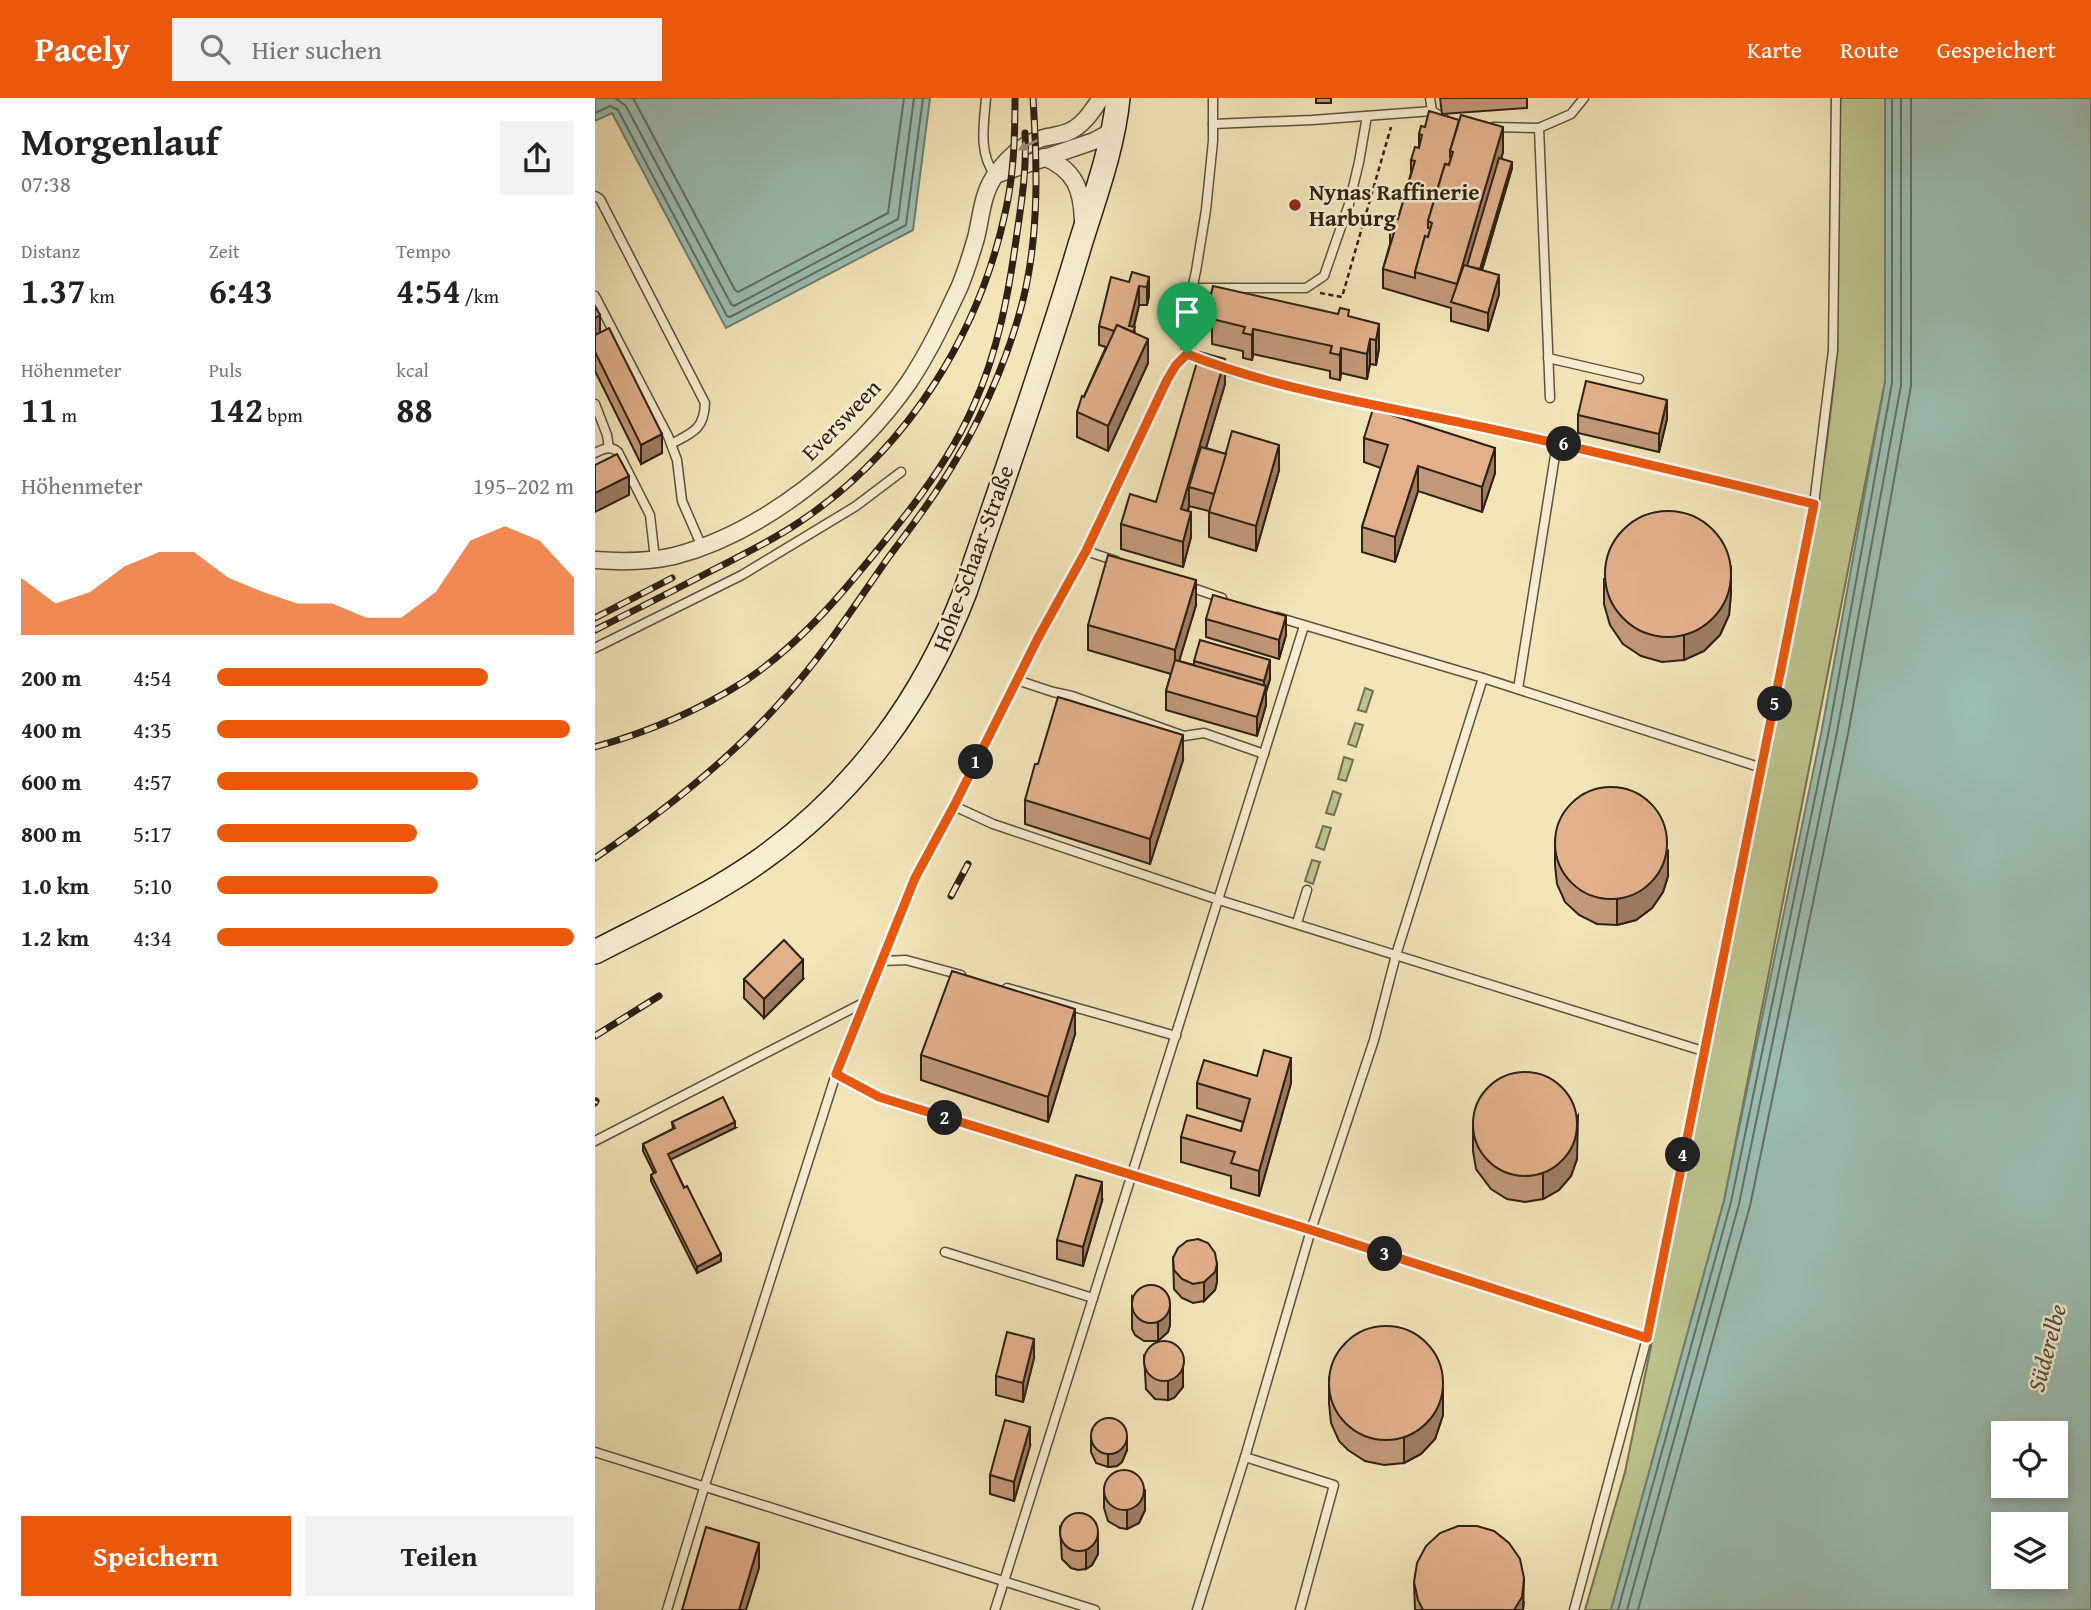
<!DOCTYPE html>
<html lang="de">
<head>
<meta charset="utf-8">
<style>
  :root { --surface:#fff; --page:#f2f2f2; --text:#222; --muted:#767676; --accent:#ea580c }
  body { margin:0; font-family:"Gentium Book Plus",serif; background:var(--page); color:var(--text); height:100vh; display:flex; flex-direction:column; font-size:26px; white-space:nowrap }
  * { box-sizing:border-box; margin:0 }
  p { font-size:23px; color:var(--muted) }
  .icon { flex:none; width:38px; height:38px; fill:none; stroke:currentColor; stroke-width:2; stroke-linecap:round; stroke-linejoin:round }
  .map { position:relative; flex:1; overflow:hidden }
  .sheet { display:flex; flex-direction:column; background:var(--surface); width:595px }
  .sheet>* { flex:none }
  .tools { position:absolute; left:1396px; top:1323px; display:grid; gap:14px }
  .tools a { display:grid; place-items:center; width:77px; height:77px; border-radius:0px; background:var(--surface); box-shadow:0 4px 10px #0003; font-size:35px }
  .pin { position:absolute; display:grid; place-items:center; width:60px; height:60px; color:#fff; margin:-72px -30px; border-radius:50% 50% 50% 0; rotate:-45deg; box-shadow:0 0 7px #0007 }
  .pin .icon { rotate:45deg }
  .km { position:absolute; width:35px; height:35px; margin:-18px; border-radius:50%; background:#222; color:#fff; font-size:19px; line-height:35px; text-align:center }
  .round { display:grid; place-items:center; flex:none; width:74px; height:74px; border-radius:0px; background:var(--page) }
  .summary { display:flex; align-items:center; justify-content:space-between; height:119px; padding:0 21px }
  h1 { font-size:38px; font-weight:700; line-height:52px }
  .metrics { display:grid; grid-template-columns:repeat(3,1fr); gap:10px; height:119px; padding:7px 21px }
  .metrics div { display:grid; align-content:center }
  .metrics b { font-size:35px; font-weight:700 }
  .metrics small { font-size:19px; font-weight:400 }
  .metrics p { font-size:19px }
  .chart { height:196px; padding:14px 21px }
  .chart p { display:flex; justify-content:space-between }
  .chart svg { width:100%; height:126px; margin-top:7px; fill:var(--accent); opacity:.7 }
  .cta { display:flex; gap:14px; margin-top:auto; padding:14px 21px }
  .cta a { flex:1; height:80px; border-radius:0px; background:var(--accent); color:#fff; font-size:28px; font-weight:700; line-height:80px; text-align:center }
  .cta a+a { background:var(--page); color:var(--text) }
  ul { padding:0 21px; list-style:none; font-size:23px }
  li { display:grid; grid-template-columns:112px 84px 1fr; align-items:center; height:52px }
  li i { height:18px; border-radius:9px; background:var(--accent) }
  header { display:flex; align-items:center; gap:42px; box-sizing:border-box; height:98px; padding:0 35px; background:var(--accent); color:#fff }
  header strong { font-size:33px }
  nav { display:flex; gap:38px; margin-inline-start:auto; font-size:24px }
  .search { width:490px; height:63px; background:var(--page); display:flex; align-items:center; gap:18px; box-sizing:border-box; padding:0 24px; border-radius:0px; color:var(--muted); font-size:26px }
  main { display:flex; flex:1; min-height:0 }
  .map>svg:first-child { display:block }
</style>
</head>
<body>
<header>
<strong>Pacely</strong>
<div class="search"><svg class="icon" aria-label="search" viewBox="0 0 24 24"><circle cx="10" cy="10" r="6"/><path d="M15 15l6 6"/></svg>Hier suchen</div>
<nav><a>Karte</a><a>Route</a><a>Gespeichert</a></nav>
</header>
<main>
<section class="sheet">
<div class="summary"><div><h1>Morgenlauf</h1><p>07:38</p></div><a class="round"><svg class="icon" aria-label="share" viewBox="0 0 24 24"><path d="M12 15V3M7 8l5-5 5 5M5 13v7h14v-7"/></svg></a></div>
<div class="metrics">
<div><p>Distanz</p><b>1.37<small> km</small></b></div>
<div><p>Zeit</p><b>6:43</b></div>
<div><p>Tempo</p><b>4:54<small> /km</small></b></div>
</div>
<div class="metrics">
<div><p>Höhenmeter</p><b>11<small> m</small></b></div>
<div><p>Puls</p><b>142<small> bpm</small></b></div>
<div><p>kcal</p><b>88</b></div>
</div>
<div class="chart"><p><span>Höhenmeter</span>195–202 m</p>
<svg viewBox="0 0 160 44" preserveAspectRatio="none"><path d="M0 44V24L10 33L20 29L30 20L40 15L50 15L60 24L70 29L80 33L90 33L100 38L110 38L120 29L130 11L140 6L150 11L160 24V44z"/></svg>
</div>
<ul>
<li><b>200 m</b>4:54<i style="width:76%"></i></li>
<li><b>400 m</b>4:35<i style="width:99%"></i></li>
<li><b>600 m</b>4:57<i style="width:73%"></i></li>
<li><b>800 m</b>5:17<i style="width:56%"></i></li>
<li><b>1.0 km</b>5:10<i style="width:62%"></i></li>
<li><b>1.2 km</b>4:34<i style="width:100%"></i></li>
</ul>
<div class="cta"><a>Speichern</a><a>Teilen</a></div>
</section>
<div class="map">
<svg width="1496" height="1512" viewBox="0 0 1496 1512">
  <rect width="100%" height="100%" fill="#f2e5b8"/>
  <filter id="stains"><feTurbulence type="fractalNoise" baseFrequency=".00286" numOctaves="4"/><feColorMatrix values="0 0 0 0 .2 0 0 0 0 .09 0 0 0 0 .02 0 0 0 .5 -.17"/></filter>
  <radialGradient id="worn" r=".72"><stop offset=".6" stop-color="#630" stop-opacity="0"/><stop offset="1" stop-color="#630" stop-opacity=".3"/></radialGradient>
  <g fill="#bdc48d" stroke="#757251" stroke-width="2">
    <polygon points="1244,0 1290,0 1290,284 1129,1103 1016,1512 990,1512 1030,1374 1055,1253 1231,351 1240,277"/>
    <polygon points="770,590 778,593 771,614 763,612"/>
    <polygon points="760,625 768,627 761,649 753,646"/>
    <polygon points="749,659 758,662 751,683 743,681"/>
    <polygon points="738,693 746,696 739,717 731,715"/>
    <polygon points="728,728 736,730 729,752 721,749"/>
    <polygon points="717,762 725,764 718,786 710,783"/>
  </g>
  <g fill="#9cbfb3" stroke="#708074" stroke-width="2" fill-rule="evenodd">
    <polygon points="0,0 335,0 318,132 131,230 17,15 0,23"/>
    <path d="M1290,0H1496V1512H1016L1129,1103L1227,631L1290,284ZM1409,1335H1461V1388H1409ZM1409,1426H1461V1479H1409Z"/>
  </g>
  <g fill="none" stroke-linecap="round" stroke-linejoin="round">
    <g stroke="#647064" stroke-width="2">
      <polyline points="20,0 31,8 136,206 139,208 303,121 319,0"/>
      <polyline points="38,0 140,192 143,194 293,115 309,0"/>
      <polyline points="0,15 15,8 23,12 132,218 135,219 311,127 328,0"/>
      <polyline points="1023,1512 1136,1104 1234,632 1297,285 1297,0"/>
      <polyline points="1032,1512 1144,1106 1242,634 1306,287 1306,0"/>
      <polyline points="1043,1512 1155,1108 1253,636 1316,288 1316,0"/>
    </g>
    <g stroke="#5e523e" stroke-width="11">
      <g id="service">
        <path d="M391,0C389,26 383,55 400,77"/>
        <polyline points="835,0 837,13"/>
        <polyline points="618,26 717,22 837,13 849,20"/>
        <polyline points="898,29 944,30"/>
        <path d="M0,98L5,101L110,305C109,332 97,335 76,346"/>
        <polyline points="597,190 711,190 729,178 754,106 764,64 772,18"/>
        <polyline points="0,198 73,338 82,362 87,403 107,449"/>
        <polyline points="953,260 1044,281"/>
        <polyline points="622,268 634,273 730,296 962,345 1219,406"/>
        <polyline points="955,300 944,30 976,16 989,0"/>
        <polyline points="0,306 12,337 14,350"/>
        <path d="M0,355C8,351 16,347 23,354L55,417L60,461"/>
        <polyline points="491,453 521,463"/>
        <polyline points="592,488 627,500"/>
        <polyline points="682,519 888,580 1167,670"/>
        <polyline points="0,550 147,477 261,408 306,374"/>
        <polyline points="422,582 458,594 477,598 589,638 609,635 669,656"/>
        <polyline points="923,591 962,345"/>
        <polyline points="359,708 398,726 624,802 1108,953"/>
        <polyline points="702,825 712,792"/>
        <polyline points="288,863 311,862 366,877"/>
        <polyline points="412,890 581,938"/>
        <polyline points="241,976 284,999 716,1132 1052,1240"/>
        <polyline points="0,1043 270,904"/>
        <polyline points="350,1154 498,1200"/>
        <polyline points="0,1354 500,1512"/>
        <polyline points="650,1359 739,1387 705,1512"/>
        <polyline points="72,1512 109,1390 241,976 270,904 320,780 359,708 443,540 491,453 572,281 581,267 592,256 588,232 601,173 611,112 618,43 618,0"/>
        <polyline points="400,1512 709,528"/>
        <polyline points="602,1512 650,1359 716,1132 779,942 801,857 888,580"/>
        <polyline points="979,1512 1052,1240 1219,406 1238,252 1241,0"/>
      </g>
    </g>
    <g stroke="#5e523e" stroke-width="19">
      <g id="minor">
        <path d="M449,59C480,72 487,91 488,123"/>
        <polyline points="403,76 499,43 512,36 519,27"/>
        <path d="M0,462C26,464 53,464 79,458C168,435 262,359 314,284C334,254 349,222 364,190C371,174 376,157 381,140C386,120 387,97 399,79C410,63 423,49 442,42C452,38 463,38 473,34C488,28 498,12 506,0"/>
      </g>
    </g>
    <g stroke="#2d2115" stroke-width="26">
      <path id="secondary" d="M0,854C56,825 115,798 167,761C261,694 329,601 370,494C409,379 450,265 484,150C499,101 518,51 523,0"/>
    </g>
    <polyline stroke="#2d2115" stroke-width="2.5" stroke-dasharray="5 3.5" stroke-linecap="butt" points="725,195 747,199 796,29"/>
    <use href="#service" stroke="#f7eed1" stroke-width="8"/>
    <use href="#minor" stroke="#f7eed1" stroke-width="16"/>
    <use href="#secondary" stroke="#f7eed1" stroke-width="23"/>
    <g stroke="#2d2115" stroke-width="7">
      <g id="rail">
        <polyline points="0,520 77,480"/>
        <path d="M0,532C38,513 76,494 114,474C145,458 177,443 206,423C313,351 385,235 411,111C419,74 420,37 420,0"/>
        <path d="M0,649C53,634 103,613 150,583C211,542 256,485 301,429C331,392 359,352 378,309C403,254 414,194 422,135C427,102 432,68 430,35"/>
        <path d="M0,760C68,714 135,662 189,600C228,557 260,507 293,460C317,428 342,395 362,360C391,312 419,245 431,189C444,127 442,63 438,0"/>
        <polyline points="356,798 373,766"/>
        <polyline points="0,938 64,898"/>
        <polyline points="0,1005 1,1003"/>
      </g>
    </g>
    <use href="#rail" stroke="#f7eed1" stroke-width="4.5" stroke-dasharray="13" stroke-linecap="butt"/>
  </g>
  <g fill="#c29878" stroke="#2d2115" stroke-width="2">
    <rect x="721" y="0" width="15" height="5"/>
    <polygon points="845,0 932,0 932,10 847,16"/>
    <polygon points="824,36 908,54 906,61 917,70 887,172 904,196 893,233 856,223 856,210 788,190 788,171 795,146 795,134 803,121 816,75 816,62 824,50"/>
    <polygon points="554,179 554,198 552,207 544,207 539,229 540,235 553,265 513,353 482,339 482,314 511,249 504,247 504,228 534,184"/>
    <polygon points="614,204 754,219 784,226 784,250 781,267 775,266 772,281 746,275 745,282 735,280 735,273 658,256 657,262 648,260 648,253 617,246 617,230 614,229"/>
    <polygon points="0,208 5,235 67,355 46,366 0,273"/>
    <polygon points="630,286 611,350 684,372 661,453 614,439 614,413 594,408 593,413 596,439 588,469 526,451 526,426 561,404"/>
    <polygon points="983,317 1072,321 1064,354 983,335"/>
    <polygon points="769,340 900,375 887,414 823,393 800,464 767,454 767,429 786,370 769,364"/>
    <polygon points="1009,481 1136,495 1134,517 1125,537 1109,553 1089,562 1067,564 1046,558 1028,546 1015,527 1009,506"/>
    <polygon points="601,507 584,563 599,567 599,563 675,581 671,594 671,607 662,638 571,612 571,593 576,576 493,552 493,527"/>
    <polygon points="611,521 691,537 684,561 611,539"/>
    <polygon points="588,662 555,766 430,726 430,702"/>
    <polygon points="960,742 1073,778 1068,794 1057,810 1041,822 1022,827 1002,826 984,817 970,804 962,786 960,767"/>
    <polygon points="149,881 208,881 169,920 149,900"/>
    <polygon points="480,936 453,1024 326,982 326,957"/>
    <polygon points="662,978 696,985 664,1098 636,1090 636,1078 586,1064 586,1039 646,1033 648,1024 602,1010 602,985"/>
    <polygon points="77,1024 140,1030 75,1061 126,1163 102,1175 56,1083 56,1077 59,1075 48,1053 48,1046 78,1031"/>
    <polygon points="878,1028 982,1061 976,1078 964,1092 948,1101 930,1104 912,1101 896,1091 881,1071 878,1053"/>
    <polygon points="507,1103 488,1168 462,1161 462,1142"/>
    <polygon points="578,1160 622,1184 620,1192 609,1203 598,1205 587,1200 579,1191"/>
    <polygon points="537,1198 575,1227 573,1234 563,1243 549,1243 540,1237 537,1231"/>
    <polygon points="549,1258 588,1289 579,1300 573,1302 560,1301 551,1291"/>
    <polygon points="439,1260 428,1304 401,1297 401,1278"/>
    <polygon points="734,1280 848,1317 840,1341 826,1356 809,1365 789,1367 770,1363 753,1352 744,1343 736,1325 734,1305"/>
    <polygon points="496,1341 532,1352 527,1364 522,1368 513,1369 501,1365 496,1354"/>
    <polygon points="435,1348 419,1403 395,1396 395,1377"/>
    <polygon points="509,1391 550,1412 544,1425 532,1431 525,1430 513,1423 509,1410"/>
    <polygon points="465,1429 503,1456 497,1467 491,1471 483,1472 476,1470 467,1461"/>
    <polygon points="819,1484 929,1504 928,1512 820,1512"/>
  </g>
  <g fill="#9e7c62" stroke="#2d2115" stroke-width="2">
    <polygon points="908,29 908,54 871,180 862,205 862,186"/>
    <polygon points="917,64 917,70 882,189 882,183"/>
    <polygon points="904,177 904,196 893,233 893,215"/>
    <polygon points="554,179 554,198 552,207 552,189"/>
    <polygon points="544,188 544,207 536,239 534,228"/>
    <polygon points="5,217 5,236 0,239 0,220"/>
    <polygon points="784,226 784,250 781,267 781,242"/>
    <polygon points="658,231 658,256 657,262 657,237"/>
    <polygon points="553,241 553,265 513,353 513,328"/>
    <polygon points="775,241 775,266 772,281 772,256"/>
    <polygon points="746,250 746,275 745,282 745,257"/>
    <polygon points="630,261 630,286 599,390 594,389 594,408 586,436 586,411"/>
    <polygon points="1072,302 1072,321 1064,354 1064,336"/>
    <polygon points="67,336 67,355 46,366 46,347"/>
    <polygon points="684,347 684,372 661,453 661,428"/>
    <polygon points="900,350 900,375 887,414 887,389"/>
    <polygon points="823,368 823,393 800,464 800,439"/>
    <polygon points="34,378 34,397 0,414 0,395"/>
    <polygon points="596,414 596,439 588,469 588,444"/>
    <polygon points="1136,470 1136,495 1134,517 1125,537 1109,553 1089,562 1089,537"/>
    <polygon points="601,482 601,507 580,577 580,552"/>
    <polygon points="691,518 691,537 684,561 684,542"/>
    <polygon points="675,562 675,581 671,594 671,607 662,638 662,619 669,596 669,583"/>
    <polygon points="588,637 588,662 555,766 555,741"/>
    <polygon points="1073,753 1073,778 1068,794 1057,810 1041,822 1022,827 1022,802"/>
    <polygon points="208,862 208,881 169,920 169,901"/>
    <polygon points="480,911 480,936 453,1024 453,999"/>
    <polygon points="696,960 696,985 664,1098 664,1073"/>
    <polygon points="983,1018 982,1061 976,1078 964,1092 948,1101 948,1076"/>
    <polygon points="140,1024 140,1030 73,1063 73,1056"/>
    <polygon points="507,1084 507,1103 488,1168 488,1149"/>
    <polygon points="126,1156 126,1163 102,1175 102,1169"/>
    <polygon points="622,1166 622,1184 620,1192 609,1203 609,1184"/>
    <polygon points="575,1208 575,1227 573,1234 563,1243 563,1224"/>
    <polygon points="439,1241 439,1260 428,1304 428,1285"/>
    <polygon points="588,1270 588,1289 579,1300 573,1302 573,1283"/>
    <polygon points="848,1292 848,1317 840,1341 826,1356 809,1365 809,1340"/>
    <polygon points="435,1329 435,1348 419,1403 419,1384"/>
    <polygon points="532,1340 532,1352 527,1364 522,1368 513,1369 513,1357"/>
    <polygon points="550,1393 550,1412 544,1425 532,1431 532,1412"/>
    <polygon points="503,1437 503,1456 497,1467 491,1471 491,1452"/>
    <polygon points="164,1445 164,1470 151,1512 144,1512"/>
    <polygon points="929,1480 928,1512 919,1512"/>
  </g>
  <g fill="#e2b18c" stroke="#2d2115" stroke-width="2">
    <polygon points="834,13 864,22 855,53 855,59 856,59 854,67 850,66 833,123 833,130 836,130 833,139 830,138 820,174 820,180 788,171 799,135 795,134 799,120 803,121 820,63 816,62 820,49 824,50 827,37 824,36 826,28 830,29"/>
    <polygon points="866,17 908,29 862,186 820,174 830,138 833,139 837,125 833,123 850,66 854,67 858,54 855,53"/>
    <polygon points="904,60 917,64 885,171 872,168"/>
    <polygon points="869,167 904,177 893,215 856,204"/>
    <polygon points="537,174 554,179 552,189 544,188 534,228 540,229 538,234 522,227 519,233 504,228 516,179 534,184"/>
    <polygon points="618,188 743,216 745,210 754,212 753,218 784,226 781,242 775,241 772,256 746,250 745,257 735,255 737,248 658,231 657,237 648,235 650,229 617,221 620,206 614,204"/>
    <polygon points="0,208 5,217 0,220"/>
    <polygon points="522,227 553,241 513,328 482,314 487,298 489,299"/>
    <polygon points="14,230 67,336 46,347 0,254 0,237"/>
    <polygon points="605,254 630,261 586,411 596,414 588,444 526,426 535,396 561,404"/>
    <polygon points="991,283 1072,302 1064,336 983,317"/>
    <polygon points="778,311 900,350 887,389 823,368 800,439 767,429 793,347 769,340"/>
    <polygon points="637,333 684,347 661,428 614,414"/>
    <polygon points="606,349 631,356 619,396 594,389"/>
    <polygon points="22,356 34,378 0,395 0,367"/>
    <circle cx="1073" cy="476" r="63"/>
    <polygon points="513,457 601,482 580,552 493,527"/>
    <polygon points="618,497 691,518 684,542 611,521"/>
    <polygon points="605,542 675,562 669,583 599,563"/>
    <polygon points="580,562 671,588 662,619 571,593"/>
    <polygon points="463,599 588,637 555,741 430,702 440,666 443,666"/>
    <circle cx="1016" cy="745" r="56"/>
    <polygon points="189,842 208,862 169,901 149,881"/>
    <polygon points="357,873 480,911 453,999 326,957"/>
    <polygon points="669,952 696,960 664,1073 636,1065 640,1054 586,1039 592,1017 646,1033 655,1001 602,985 609,962 662,978"/>
    <circle cx="930" cy="1026" r="52"/>
    <polygon points="128,999 140,1024 73,1056 89,1090 92,1088 126,1156 102,1169 56,1077 61,1074 48,1046 80,1030 77,1024"/>
    <polygon points="481,1077 507,1084 488,1149 462,1142"/>
    <polygon points="603,1141 613,1145 620,1155 622,1166 620,1174 609,1184 598,1186 587,1181 579,1172 578,1160 583,1150 592,1143"/>
    <circle cx="556" cy="1206" r="19"/>
    <circle cx="791" cy="1285" r="57"/>
    <polygon points="412,1234 439,1241 428,1285 401,1278"/>
    <circle cx="569" cy="1263" r="20"/>
    <circle cx="514" cy="1338" r="18"/>
    <polygon points="410,1322 435,1329 419,1384 395,1377"/>
    <circle cx="529" cy="1392" r="20"/>
    <circle cx="484" cy="1434" r="19"/>
    <polygon points="863,1428 882,1428 899,1433 914,1445 925,1461 929,1480 927,1499 919,1512 828,1512 823,1502 819,1484 822,1465 831,1448 845,1435"/>
    <polygon points="111,1429 164,1445 144,1512 87,1512"/>
  </g>
  <defs><path id="oneway-solid" d="M-6-.8H1V-3.2L6.5 0L1 3.2V.8H-6Z" transform="scale(1.75)"/></defs>
  <use fill="#9c927c" href="#oneway-solid" transform="translate(433 47) rotate(153)"/>
  <g fill="none" stroke-linecap="round" stroke-linejoin="round">
    <g stroke="#fff" stroke-width="14">
      <path id="route" d="M592,256C685,293 785,307 882,328C995,352 1107,379 1219,406L1052,1240L716,1132L284,999L241,976L320,780L359,708L443,540L491,453L572,282L581,267Z"/>
    </g>
    <use href="#route" stroke="#ea580c" stroke-width="9"/>
  </g>
  <circle fill="#8f2418" stroke="#f7eed1" stroke-width="2.5" cx="700" cy="107" r="7"/>
  <g text-anchor="middle" stroke-width="5" stroke-linejoin="round" paint-order="stroke">
    <g font-size="23" font-weight="bold" fill="#2d2115" stroke="#f7eed1" text-anchor="start">
      <text x="714" y="102">Nynas Raffinerie<tspan x="714" dy="26">Harburg</tspan></text>
    </g>
    <g font-size="23" fill="#2d2115" stroke="#f7eed1">
      <text transform="translate(246 322) rotate(-46)" y="8">Eversween</text>
      <text transform="translate(378 460) rotate(-70)" y="8">Hohe-Schaar-Straße</text>
    </g>
    <g font-size="24" font-style="italic" fill="#4e5044" stroke="#f7eed1">
      <text transform="translate(1452 1250) rotate(-75)" y="8">Süderelbe</text>
    </g>
  </g>
  <rect width="100%" height="100%" filter="url(#stains)"/>
  <rect width="100%" height="100%" fill="url(#worn)"/>
</svg>
<div class="tools">
<a><svg class="icon" aria-label="locate" viewBox="0 0 24 24"><circle cx="12" cy="12" r="6"/><path d="M12 2v4M12 18v4M2 12h4M18 12h4"/></svg></a>
<a><svg class="icon" aria-label="layers" viewBox="0 0 24 24"><path d="M12 4l9 5-9 5-9-5zM3 14l9 5 9-5"/></svg></a>
</div>
<div class="pin" style="left:592px;top:256px;background:#1e9e55"><svg class="icon" aria-label="arrive" viewBox="0 0 24 24"><path d="M6 21V4h12l-3 4 3 4H6"/></svg></div>
<b class="km" style="left:381px;top:664px">1</b>
<b class="km" style="left:350px;top:1020px">2</b>
<b class="km" style="left:790px;top:1156px">3</b>
<b class="km" style="left:1088px;top:1057px">4</b>
<b class="km" style="left:1180px;top:606px">5</b>
<b class="km" style="left:969px;top:346px">6</b>
</div>
</main>
</body>
</html>
